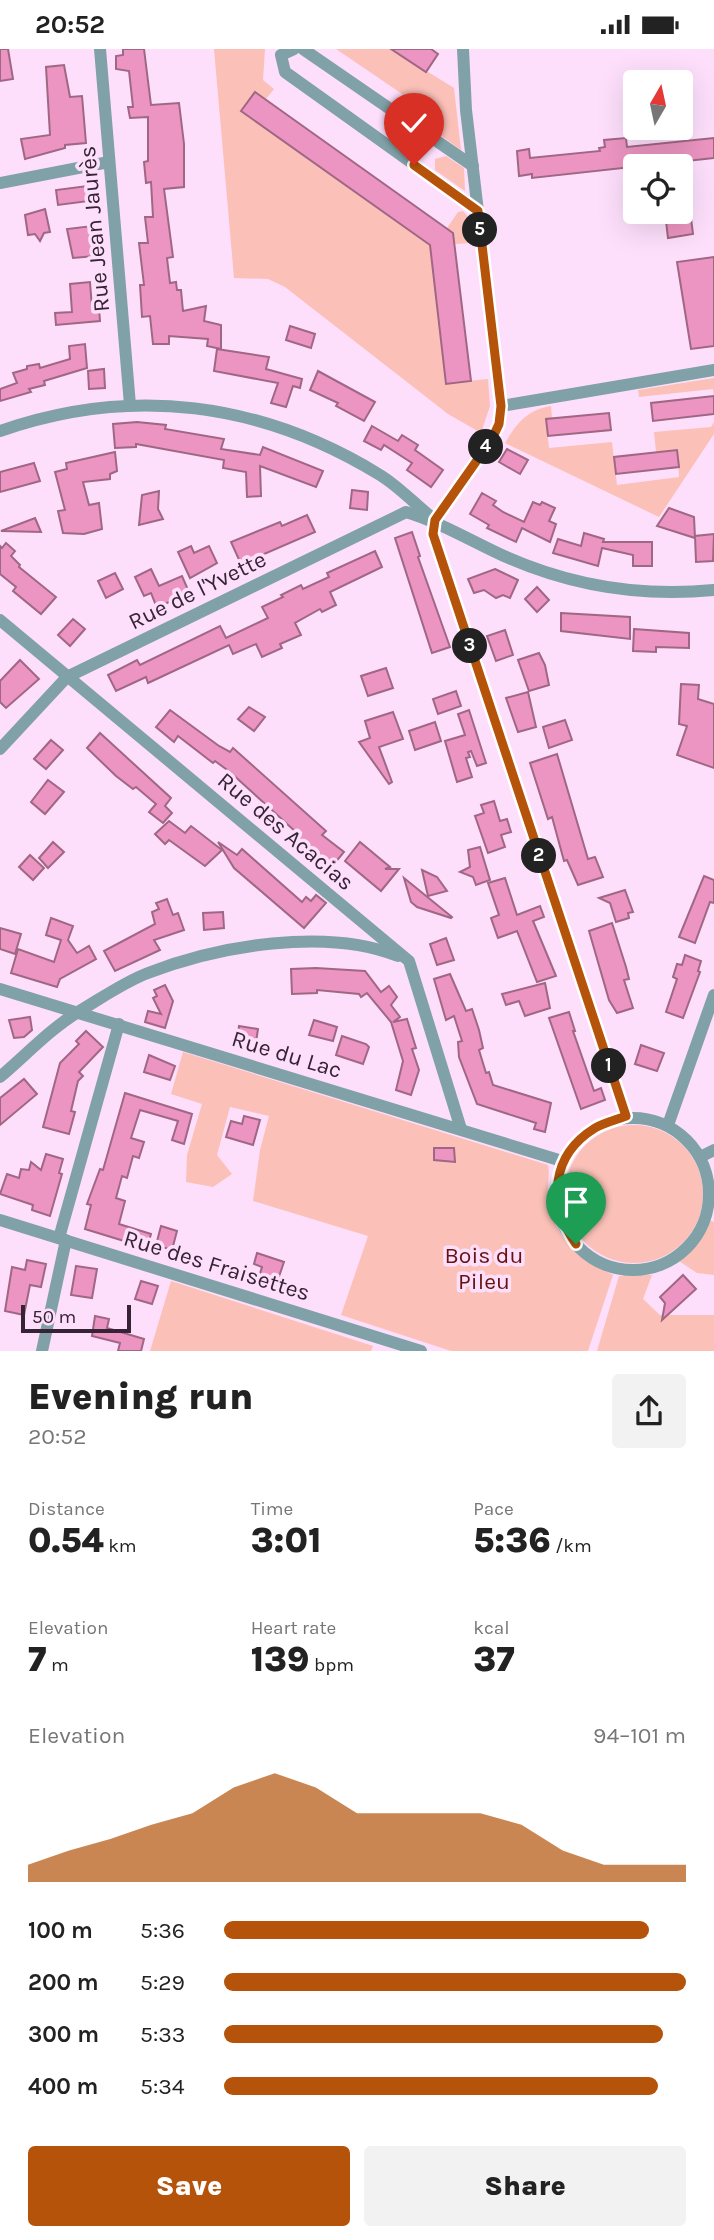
<!DOCTYPE html>
<html lang="en">
<head>
<meta charset="utf-8">
<style>
  :root { --surface:#fff; --page:#f2f2f2; --text:#222; --muted:#767676; --accent:#b45309 }
  body { margin:0; font-family:Karla,sans-serif; background:var(--page); color:var(--text); height:100vh; display:flex; flex-direction:column; font-size:26px; white-space:nowrap }
  * { box-sizing:border-box; margin:0 }
  p { font-size:23px; color:var(--muted) }
  .icon { flex:none; width:38px; height:38px; fill:none; stroke:currentColor; stroke-width:2; stroke-linecap:round; stroke-linejoin:round }
  .map { position:relative; height:1302px; overflow:hidden }
  .drawer { display:flex; flex-direction:column; background:var(--surface); flex:1 }
  .drawer>* { flex:none }
  .needle { width:46px; rotate:9deg }
  .controls { position:absolute; left:623px; top:21px; display:grid; gap:14px }
  .controls a { display:grid; place-items:center; width:70px; height:70px; border-radius:7px; background:var(--surface); box-shadow:0 7px 28px #0002; font-size:35px }
  .scale { position:absolute; left:21px; bottom:18px; width:110px; box-sizing:border-box; padding-left:7px; border:4px solid #362335; border-top:0; font-size:19px; line-height:24px; white-space:nowrap; color:#362335; -webkit-text-stroke:5px #fddffb; paint-order:stroke }
  .pin { position:absolute; display:grid; place-items:center; width:60px; height:60px; color:#fff; margin:-72px -30px; border-radius:50% 50% 50% 0; rotate:-45deg; box-shadow:0 0 7px #0007 }
  .pin .icon { rotate:45deg }
  .km { position:absolute; width:35px; height:35px; margin:-18px; border-radius:50%; background:#222; color:#fff; font-size:19px; line-height:35px; text-align:center }
  .round { display:grid; place-items:center; flex:none; width:74px; height:74px; border-radius:7px; background:var(--page) }
  .summary { display:flex; align-items:center; justify-content:space-between; height:119px; padding:0 28px }
  h1 { font-size:38px; font-weight:800; line-height:52px }
  .metrics { display:grid; grid-template-columns:repeat(3,1fr); gap:10px; height:119px; padding:7px 28px }
  .metrics div { display:grid; align-content:center }
  .metrics b { font-size:35px; font-weight:800 }
  .metrics small { font-size:19px; font-weight:400 }
  .metrics p { font-size:19px }
  .chart { height:196px; padding:14px 28px }
  .chart p { display:flex; justify-content:space-between }
  .chart svg { width:100%; height:126px; margin-top:7px; fill:var(--accent); opacity:.7 }
  .cta { display:flex; gap:14px; margin-top:auto; padding:14px 28px }
  .cta a { flex:1; height:80px; border-radius:7px; background:var(--accent); color:#fff; font-size:28px; font-weight:800; line-height:80px; text-align:center }
  .cta a+a { background:var(--page); color:var(--text) }
  ul { padding:0 28px; list-style:none; font-size:23px }
  li { display:grid; grid-template-columns:112px 84px 1fr; align-items:center; height:52px }
  li i { height:18px; border-radius:9px; background:var(--accent) }
  .status { display:flex; justify-content:space-between; align-items:center; height:49px; padding:0 35px; background:var(--surface); direction:ltr }
  .status svg { height:19px; fill:currentColor }
  .map>svg:first-child { display:block }
</style>
</head>
<body>
<div class="status"><b>20:52</b><svg viewBox="0 0 49 12"><path d="M0 12V9h3v3zM5 12V6h3v6zM10 12V3h3v9zM15 12V0h3v12zM26 1h20v11H26zM47 4h2v5h-2z"/></svg></div>
<div class="map">
<svg width="714" height="1302" viewBox="0 0 714 1302">
  <rect width="100%" height="100%" fill="#fddffb"/>
  <g fill="#fbc1b9">
    <polygon points="214,0 265,0 263,31 274,40 266,50 255,43 242,63 430,196 446,334 488,330 490,357 481,384 448,365 285,238 268,230 234,229"/>
    <polygon points="336,0 391,0 454,39 461,101 436,83 433,66"/>
    <polygon points="446,107 464,119 465,142 435,121 435,110"/>
    <polygon points="463,162 469,169 471,194 455,195 453,184 447,179 458,163"/>
    <polygon points="714,329 714,352 713,340 639,348 638,341"/>
    <path d="M551,357L552,370L546,371L549,399L612,393L617,436L679,428L677,401L656,403L654,383L711,378L714,373V385L659,468L505,394C517,374 527,361 551,357Z"/>
    <path d="M183,1003L548,1116C550,1125 547,1135 548,1144C551,1187 577,1208 613,1226L588,1302H451L341,1266L368,1187L253,1152L260,1101L269,1067L230,1058L217,1106L232,1125L213,1138L186,1133L187,1106L202,1055L171,1045Z"/>
    <circle cx="634" cy="1145" r="69"/>
    <polygon points="707,1170 714,1173 714,1226 697,1224 676,1210 696,1193"/>
    <polygon points="652,1226 643,1250 660,1266 714,1266 714,1302 597,1302 619,1227"/>
    <polygon points="171,1232 373,1297 371,1302 150,1302"/>
  </g>
  <g fill="#ec95c2" stroke="#a06784" stroke-width="2">
    <polygon points="0,0 8,0 13,30 0,32"/>
    <polygon points="123,0 144,0 151,56 179,54 184,95 184,138 164,140 173,208 167,209 170,234 176,233 177,241 181,241 183,262 206,257 204,272 221,276 221,300 207,297 208,290 169,287 169,295 153,295 150,267 142,268 140,236 144,236 139,194 148,194 145,168 153,168 151,133 146,134 144,113 148,112 148,68 130,69 128,58 133,58 129,22 116,20 116,7 123,6"/>
    <polygon points="391,0 431,0 438,5 426,23"/>
    <polygon points="64,16 70,48 82,47 86,94 65,96 65,99 25,110 21,90 50,86 46,18"/>
    <polygon points="255,43 453,184 471,332 446,335 430,196 241,62"/>
    <polygon points="626,89 627,98 714,89 714,109 532,129 532,125 519,127 517,102 529,100 530,109 600,102 599,99 605,98 604,91"/>
    <polygon points="87,137 89,152 58,156 56,141"/>
    <polygon points="45,160 50,183 44,184 40,192 35,185 28,186 25,166"/>
    <polygon points="691,169 693,185 668,189 666,172"/>
    <polygon points="92,177 95,207 73,209 67,180"/>
    <polygon points="714,208 714,297 691,300 677,213"/>
    <polygon points="90,233 92,259 99,259 100,272 56,276 55,264 72,263 70,235"/>
    <polygon points="290,277 315,285 311,299 286,291"/>
    <polygon points="85,295 87,319 44,332 45,336 29,340 31,343 0,352 0,340 17,334 13,324 27,320 27,317 39,315 40,319 70,310 69,297"/>
    <polygon points="217,300 269,308 266,320 302,330 300,339 293,337 286,358 271,354 278,334 214,322"/>
    <polygon points="104,320 105,339 89,340 88,322"/>
    <polygon points="318,322 375,353 364,372 336,357 338,354 310,341"/>
    <polygon points="714,347 714,365 653,372 651,354"/>
    <polygon points="609,364 611,381 548,387 546,370"/>
    <polygon points="137,373 166,376 165,380 224,390 221,400 260,406 263,398 323,422 316,438 260,417 261,447 247,448 246,423 223,419 224,411 136,395 136,398 115,399 113,375"/>
    <polygon points="372,377 398,392 402,386 418,396 415,401 443,421 431,438 407,421 412,414 384,396 381,401 364,392"/>
    <polygon points="507,400 528,411 520,425 499,413"/>
    <polygon points="677,401 679,418 616,425 614,408"/>
    <polygon points="115,403 117,422 110,425 110,430 83,433 89,456 99,454 102,480 84,485 63,484 58,462 65,461 55,423 67,420 66,414"/>
    <polygon points="34,414 40,432 0,443 0,423"/>
    <polygon points="352,441 368,443 367,461 350,459"/>
    <polygon points="159,442 158,460 163,470 139,476 142,446"/>
    <polygon points="482,444 496,452 493,456 503,463 524,473 533,453 540,456 542,453 555,459 549,472 556,475 550,493 522,479 516,493 487,479 489,476 470,465"/>
    <polygon points="669,459 694,468 695,489 657,477"/>
    <polygon points="307,466 315,483 241,515 231,493 280,473 282,477"/>
    <polygon points="35,469 41,483 1,482"/>
    <polygon points="412,483 420,507 418,508 450,598 432,604 395,489"/>
    <polygon points="584,484 604,490 603,493 652,493 652,517 633,517 633,506 602,499 598,517 553,504 558,490 581,497"/>
    <polygon points="714,485 713,512 696,513 695,487"/>
    <polygon points="6,494 15,502 11,507 20,516 19,518 56,548 41,565 13,542 16,538 0,525 0,497 2,499"/>
    <polygon points="191,497 194,504 209,497 217,514 190,529 178,503"/>
    <polygon points="375,502 382,518 330,543 336,556 322,563 320,560 295,574 301,586 280,595 282,599 262,608 256,595 233,605 229,596 148,634 146,628 116,642 108,626 137,611 140,616 220,577 226,589 268,569 262,558 283,548 281,546 301,536 303,540 329,528 327,524"/>
    <polygon points="151,520 159,537 182,527 189,543 157,559 151,544 144,547 135,528"/>
    <polygon points="495,520 518,531 510,549 503,546 496,549 484,541 474,544 468,530"/>
    <polygon points="115,524 123,540 106,549 98,532"/>
    <polygon points="537,538 549,551 537,563 525,550"/>
    <polygon points="561,564 630,568 630,590 561,582"/>
    <polygon points="73,570 85,580 70,597 58,586"/>
    <polygon points="634,580 689,584 689,599 656,598 656,603 633,602"/>
    <polygon points="505,581 513,606 496,612 487,587"/>
    <polygon points="539,604 545,616 549,636 529,642 518,611"/>
    <polygon points="20,611 39,630 6,659 0,653 0,632"/>
    <polygon points="386,619 393,639 368,647 361,627"/>
    <polygon points="681,635 699,636 698,650 714,655 714,719 677,706 687,677 679,675"/>
    <polygon points="456,642 461,657 438,665 433,650"/>
    <polygon points="528,643 536,678 518,683 506,649"/>
    <polygon points="249,658 265,668 254,682 238,670"/>
    <polygon points="170,661 219,697 230,703 233,699 326,782 322,786 344,803 330,820 295,786 297,784 230,723 215,712 213,714 178,687 174,693 156,678"/>
    <polygon points="469,661 486,714 477,717 471,702 468,703 470,708 466,709 472,728 457,733 445,692 465,686 458,665"/>
    <polygon points="393,663 403,690 379,698 392,733 389,735 359,693 370,689 365,672"/>
    <polygon points="565,671 572,691 549,699 543,678"/>
    <polygon points="435,673 441,692 415,701 409,682"/>
    <polygon points="100,684 171,749 165,757 172,764 163,774 149,763 156,755 136,738 133,740 116,727 87,699"/>
    <polygon points="51,691 63,701 46,720 34,710"/>
    <polygon points="557,705 588,810 595,808 603,828 578,836 567,811 564,812 552,768 548,770 530,714"/>
    <polygon points="48,731 64,743 45,765 31,753"/>
    <polygon points="494,752 500,772 507,770 511,783 501,786 505,798 488,804 475,767 484,764 481,756"/>
    <polygon points="169,772 185,784 191,777 222,801 205,817 169,791 165,795 155,785"/>
    <polygon points="53,793 64,803 48,819 39,809"/>
    <polygon points="218,793 237,806 242,800 302,853 306,848 311,852 316,846 326,854 304,879 234,819"/>
    <polygon points="360,793 390,818 385,820 399,820 381,842 345,812"/>
    <polygon points="480,798 490,831 476,836 473,828 460,823 470,818 468,801"/>
    <polygon points="30,806 44,819 33,831 19,818"/>
    <polygon points="422,821 437,828 447,842 428,847"/>
    <polygon points="704,827 714,831 714,854 710,853 695,894 679,888"/>
    <polygon points="404,829 452,868 451,869 417,858 411,853"/>
    <polygon points="505,829 517,866 540,857 544,868 533,872 556,927 537,933 517,882 498,889 491,869 499,866 488,834"/>
    <polygon points="625,841 633,863 628,864 629,869 616,873 610,854 599,849"/>
    <polygon points="167,850 173,866 178,864 184,881 154,891 160,901 115,922 104,902 155,875 152,863 159,860 156,854"/>
    <polygon points="223,863 224,879 204,881 203,864"/>
    <polygon points="51,869 73,877 68,891 77,904 89,897 96,910 60,930 57,938 11,924 18,900 54,913 61,891 46,886"/>
    <polygon points="612,874 626,918 629,930 624,931 633,959 617,964 609,951 589,882"/>
    <polygon points="0,879 21,885 15,905 0,900"/>
    <polygon points="446,889 454,911 437,916 430,895"/>
    <polygon points="685,906 701,912 698,922 700,923 683,969 666,963 677,930 673,928 677,915 682,916"/>
    <polygon points="316,919 365,922 381,943 389,937 397,948 391,956 400,968 393,973 407,970 416,999 412,1000 419,1021 411,1046 396,1041 403,1012 391,973 367,944 361,948 359,945 317,941 317,944 292,945 291,920"/>
    <polygon points="450,925 466,962 472,960 479,981 483,999 479,1001 486,1024 489,1023 493,1036 551,1054 545,1083 534,1080 536,1074 477,1055 459,1008 458,993 462,992 454,967 446,971 434,930"/>
    <polygon points="545,934 550,959 525,967 519,952 506,956 502,945"/>
    <polygon points="165,936 173,952 165,979 145,973 148,962 161,965 153,949 157,947 154,941"/>
    <polygon points="569,963 575,982 573,982 594,1042 601,1039 605,1051 581,1060 549,969"/>
    <polygon points="30,968 32,981 24,988 14,989 9,971"/>
    <polygon points="314,971 337,978 333,992 309,986"/>
    <polygon points="239,977 258,980 256,993 237,990"/>
    <polygon points="86,982 103,998 79,1023 83,1027 78,1032 71,1062 75,1063 69,1085 43,1078 60,1014 79,995 76,992"/>
    <polygon points="342,987 366,995 369,998 363,1015 336,1006"/>
    <polygon points="641,996 664,1004 657,1022 635,1015"/>
    <polygon points="149,1006 175,1017 170,1031 144,1023"/>
    <polygon points="24,1030 37,1045 0,1076 0,1049"/>
    <polygon points="125,1044 192,1065 184,1095 172,1091 178,1072 140,1061 131,1089 144,1093 139,1109 133,1107 127,1129 122,1127 116,1149 125,1152 119,1175 151,1185 148,1196 138,1193 137,1196 85,1180 91,1156 87,1155 100,1120 103,1121"/>
    <polygon points="244,1067 260,1071 253,1096 226,1088 231,1072 242,1075"/>
    <polygon points="434,1099 454,1099 455,1113 434,1111"/>
    <polygon points="46,1105 63,1110 59,1124 62,1125 50,1167 32,1161 33,1156 0,1145 7,1125 19,1129 21,1120 29,1121 31,1113 41,1121"/>
    <polygon points="161,1177 177,1182 172,1201 156,1196"/>
    <polygon points="257,1204 284,1213 275,1239 257,1234 262,1218 254,1215"/>
    <polygon points="27,1211 46,1215 41,1238 30,1236 24,1266 5,1262 12,1218 25,1221"/>
    <polygon points="76,1217 97,1220 92,1249 71,1246"/>
    <polygon points="683,1226 696,1240 662,1271 665,1254 660,1248"/>
    <polygon points="141,1232 158,1237 152,1255 135,1250"/>
    <polygon points="95,1267 109,1270 107,1279 144,1290 141,1302 118,1302 120,1294 92,1287"/>
  </g>
  <g fill="none" stroke-linecap="round" stroke-linejoin="round">
    <g stroke="#80a1a7" stroke-width="12">
      <polyline points="100,0 130,356"/>
      <polyline points="294,0 281,6 285,23 478,161"/>
      <polyline points="303,0 473,117"/>
      <polyline points="463,0 466,61 501,357 499,375 491,390 435,471 433,485 626,1067"/>
      <polyline points="0,134 109,113"/>
      <polyline points="501,357 714,321"/>
      <path d="M0,382C132,336 261,353 380,426C398,437 414,454 430,467"/>
      <polyline points="0,571 409,912 461,1080"/>
      <path d="M0,700L67,628L406,463C442,474 471,492 504,507C571,537 642,548 714,541"/>
      <polyline points="0,940 562,1112"/>
      <path d="M0,1028C25,1007 50,980 78,963C100,950 124,933 148,924C218,897 326,878 398,907"/>
      <circle cx="633" cy="1145" r="76"/>
      <polyline points="668,1076 714,946"/>
      <polyline points="700,1108 714,1101"/>
      <polyline points="0,1171 421,1302"/>
      <polyline points="59,1189 119,975"/>
      <polyline points="42,1302 66,1191"/>
    </g>
  </g>
  <g fill="none" stroke-linecap="round" stroke-linejoin="round">
    <g stroke="#fff" stroke-width="14">
      <path id="route" d="M414,116L478,162L501,357L499,375L492,390L435,471L433,485L626,1067C616,1071 603,1074 595,1079C550,1107 548,1154 576,1195"/>
    </g>
    <use href="#route" stroke="#b45309" stroke-width="9"/>
  </g>
  <g text-anchor="middle" stroke-width="7" stroke-linejoin="round" paint-order="stroke">
    <g font-size="23" fill="#362335" stroke="#fddffb">
      <text transform="translate(94 180) rotate(-95)" y="8">Rue Jean Jaurès</text>
      <text transform="translate(197 541) rotate(-26)" y="8">Rue de l'Yvette</text>
      <text transform="translate(286 782) rotate(40)" y="8">Rue des Acacias</text>
      <text transform="translate(287 1005) rotate(17)" y="8">Rue du Lac</text>
      <text transform="translate(217 1216) rotate(17)" y="8">Rue des Fraisettes</text>
    </g>
    <g font-size="23" fill="#66130f" stroke="#fddffb">
      <text x="484" y="1214">Bois du<tspan x="484" dy="26">Pileu</tspan></text>
    </g>
  </g>
</svg>
<div class="controls">
<a><svg class="needle" viewBox="-14 -14 28 28"><path d="M0-13l5 13h-10z" fill="#e53935"/><path d="M0 13l5-13h-10z" fill="#767676"/></svg></a>
<a><svg class="icon" aria-label="locate" viewBox="0 0 24 24"><circle cx="12" cy="12" r="6"/><path d="M12 2v4M12 18v4M2 12h4M18 12h4"/></svg></a>
</div>
<div class="scale">50 m</div>
<div class="pin" style="left:576px;top:1195px;background:#1e9e55"><svg class="icon" aria-label="arrive" viewBox="0 0 24 24"><path d="M6 21V4h12l-3 4 3 4H6"/></svg></div>
<div class="pin" style="left:414px;top:116px;background:#d93025"><svg class="icon" aria-label="check" viewBox="0 0 24 24"><path d="M5 12l5 5 9-10"/></svg></div>
<b class="km" style="left:609px;top:1017px">1</b>
<b class="km" style="left:539px;top:807px">2</b>
<b class="km" style="left:470px;top:597px">3</b>
<b class="km" style="left:486px;top:398px">4</b>
<b class="km" style="left:480px;top:181px">5</b>
</div>
<section class="drawer">
<div class="summary"><div><h1>Evening run</h1><p>20:52</p></div><a class="round"><svg class="icon" aria-label="share" viewBox="0 0 24 24"><path d="M12 15V3M7 8l5-5 5 5M5 13v7h14v-7"/></svg></a></div>
<div class="metrics">
<div><p>Distance</p><b>0.54<small> km</small></b></div>
<div><p>Time</p><b>3:01</b></div>
<div><p>Pace</p><b>5:36<small> /km</small></b></div>
</div>
<div class="metrics">
<div><p>Elevation</p><b>7<small> m</small></b></div>
<div><p>Heart rate</p><b>139<small> bpm</small></b></div>
<div><p>kcal</p><b>37</b></div>
</div>
<div class="chart"><p><span>Elevation</span>94–101 m</p>
<svg viewBox="0 0 160 44" preserveAspectRatio="none"><path d="M0 44V38L10 33L20 29L30 24L40 20L50 11L60 6L70 11L80 20L90 20L100 20L110 20L120 24L130 33L140 38L150 38L160 38V44z"/></svg>
</div>
<ul>
<li><b>100 m</b>5:36<i style="width:92%"></i></li>
<li><b>200 m</b>5:29<i style="width:100%"></i></li>
<li><b>300 m</b>5:33<i style="width:95%"></i></li>
<li><b>400 m</b>5:34<i style="width:94%"></i></li>
</ul>
<div class="cta"><a>Save</a><a>Share</a></div>
</section>
</body>
</html>
